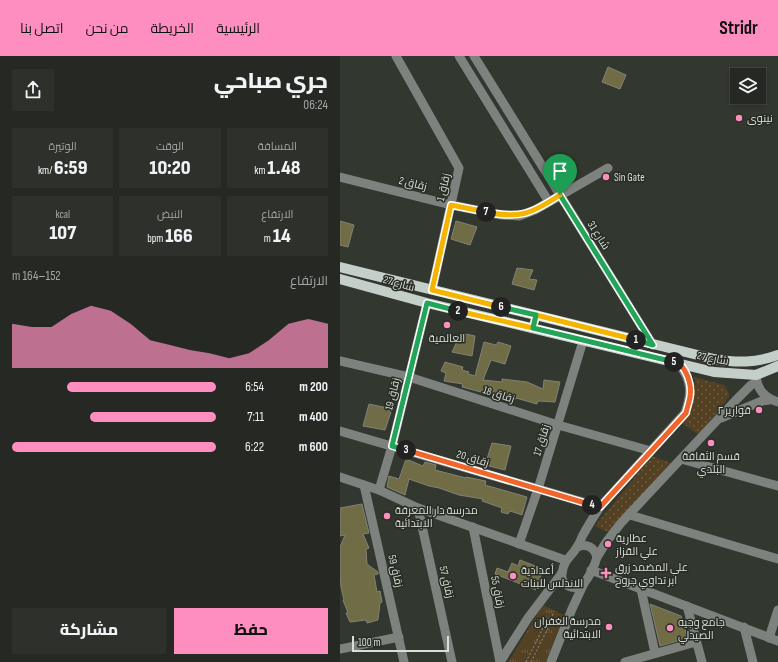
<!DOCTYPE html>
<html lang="ar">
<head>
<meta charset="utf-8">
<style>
  :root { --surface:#262923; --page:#2e312b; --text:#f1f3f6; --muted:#a4a6a6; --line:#424541; --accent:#fd8ebf }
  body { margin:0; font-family:"Sofia Sans Condensed",Cairo,sans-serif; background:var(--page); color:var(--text); direction:rtl; height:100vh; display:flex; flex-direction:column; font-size:15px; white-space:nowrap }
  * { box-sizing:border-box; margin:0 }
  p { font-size:13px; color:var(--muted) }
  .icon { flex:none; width:22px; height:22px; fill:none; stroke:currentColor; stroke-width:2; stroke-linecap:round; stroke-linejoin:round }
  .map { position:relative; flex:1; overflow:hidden; direction:ltr }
  .sheet { display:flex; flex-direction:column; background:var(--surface); width:340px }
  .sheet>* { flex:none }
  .tools { position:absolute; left:390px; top:12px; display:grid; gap:8px }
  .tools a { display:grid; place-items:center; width:36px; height:36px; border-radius:0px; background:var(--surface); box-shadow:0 2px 6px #0003,0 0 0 1px var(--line); font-size:20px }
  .scale { position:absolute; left:12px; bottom:10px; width:97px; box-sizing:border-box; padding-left:4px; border:2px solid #dbded8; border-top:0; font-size:11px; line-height:14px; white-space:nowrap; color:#dbded8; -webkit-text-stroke:3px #282d25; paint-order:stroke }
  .pin { position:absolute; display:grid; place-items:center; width:34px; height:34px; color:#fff; margin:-41px -17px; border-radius:50% 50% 50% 0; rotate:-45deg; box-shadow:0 0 4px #0007 }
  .pin .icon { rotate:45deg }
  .km { position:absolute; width:20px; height:20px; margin:-10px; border-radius:50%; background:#222; color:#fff; font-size:11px; line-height:20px; text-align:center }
  .round { display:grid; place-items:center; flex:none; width:42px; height:42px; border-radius:0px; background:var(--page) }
  .overview { display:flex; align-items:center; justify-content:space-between; height:68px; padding:0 12px }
  h1 { font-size:22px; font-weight:800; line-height:30px }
  .metrics { display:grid; grid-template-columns:repeat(3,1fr); gap:6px; height:68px; padding:4px 12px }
  .metrics div { display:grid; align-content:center; border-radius:0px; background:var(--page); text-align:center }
  .metrics b { font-size:20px; font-weight:800 }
  .metrics small { font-size:11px; font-weight:400 }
  .metrics p { font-size:11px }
  .chart { height:112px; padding:8px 12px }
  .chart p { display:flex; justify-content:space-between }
  .chart svg { width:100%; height:72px; margin-top:4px; fill:var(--accent); opacity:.7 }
  .action { display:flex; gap:8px; margin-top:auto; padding:8px 12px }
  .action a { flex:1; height:46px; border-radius:0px; background:var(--accent); color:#111; font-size:16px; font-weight:800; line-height:46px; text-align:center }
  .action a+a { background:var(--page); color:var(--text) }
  ul { padding:0 12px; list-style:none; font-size:13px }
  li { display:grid; grid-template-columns:64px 48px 1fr; align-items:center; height:30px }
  li i { height:10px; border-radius:5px; background:var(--accent) }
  header { display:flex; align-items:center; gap:24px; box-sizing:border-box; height:56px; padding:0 20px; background:var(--accent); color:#111 }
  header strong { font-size:19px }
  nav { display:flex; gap:22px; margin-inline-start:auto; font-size:14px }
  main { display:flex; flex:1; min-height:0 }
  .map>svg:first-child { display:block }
</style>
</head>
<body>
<header>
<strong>Stridr</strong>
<nav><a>الرئيسية</a><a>الخريطة</a><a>من نحن</a><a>اتصل بنا</a></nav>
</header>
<main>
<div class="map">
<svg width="438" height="606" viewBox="0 0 438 606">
  <defs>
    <pattern id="grass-dots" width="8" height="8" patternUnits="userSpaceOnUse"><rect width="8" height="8" fill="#544022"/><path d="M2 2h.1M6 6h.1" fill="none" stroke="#6c5b41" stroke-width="1.8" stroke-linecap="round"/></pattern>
    <pattern id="park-tufts" width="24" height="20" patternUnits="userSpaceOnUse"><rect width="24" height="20" fill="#544022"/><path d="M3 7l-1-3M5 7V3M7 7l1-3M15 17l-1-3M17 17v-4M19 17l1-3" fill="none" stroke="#6c5b41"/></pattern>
  </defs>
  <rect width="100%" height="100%" fill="#32372f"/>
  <g fill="url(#grass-dots)">
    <polygon points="354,321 384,329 389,337 389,341 359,379 342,367 349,357 355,325"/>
    <polygon points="312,400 331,407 269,477 255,470"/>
  </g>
  <polygon fill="url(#park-tufts)" points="203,549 224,559 206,606 168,606"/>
  <g fill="#6f6c46" stroke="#828277">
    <polygon points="268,11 286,19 280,33 262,26"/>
    <polygon points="0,165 14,169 8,191 0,189"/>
    <polygon points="116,165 137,171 130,189 111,183"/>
    <polygon points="177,212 193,214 189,223 197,224 194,234 172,228"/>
    <polygon points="121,277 135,280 132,300 112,296"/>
    <polygon points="144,286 156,289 158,286 171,290 165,308 151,304 143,324 162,326 162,323 187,326 203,333 204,324 220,326 215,346 198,345 197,348 176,342 176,343 141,336 122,331 123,328 104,325 106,317 101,315 105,306 123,311 122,314 129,316 128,318 135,320"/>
    <polygon points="29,348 52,353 45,374 23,370"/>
    <polygon points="152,387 171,390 165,414 145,409"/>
    <polygon points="66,403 83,410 85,406 96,409 95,414 126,422 126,421 146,425 145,429 187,441 182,459 170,455 168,458 161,456 162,452 142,445 143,443 119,439 99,432 89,430 69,423 65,439 47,431 49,420 59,423"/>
    <polygon points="22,448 29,477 23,478 29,492 26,493 27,508 38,516 38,518 34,519 37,536 40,535 42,546 40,547 38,564 27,567 26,564 10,566 6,557 8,557 3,544 4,544 1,531 0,518 0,491 5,479 0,480 0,452"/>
    <polygon points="180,504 203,513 196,534 155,518 157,512 168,516 172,507 178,510"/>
    <polygon points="310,548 341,560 348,582 320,590"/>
  </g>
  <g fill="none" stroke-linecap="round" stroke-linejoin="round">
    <g stroke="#8d918a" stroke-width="1" stroke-dasharray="2 2" stroke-linecap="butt">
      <polyline points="186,606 208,562 210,563"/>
      <polyline points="191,606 212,564 211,563 214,555"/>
    </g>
    <g stroke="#7d827f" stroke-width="9">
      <polyline points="56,0 119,112 92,234"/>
      <polyline points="119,0 209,146"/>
      <polyline points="134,0 313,289"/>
      <polyline points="0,121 111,149 162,159 179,160 195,154 268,112"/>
      <polyline points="0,305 69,321 218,369 311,395"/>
      <path d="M416,320C417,334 425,342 438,346"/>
      <polyline points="381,362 422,345 429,344"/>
      <polyline points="0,375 260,451"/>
      <polyline points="341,403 438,430"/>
      <polyline points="0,421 39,434 78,452 225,504"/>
      <polyline points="24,429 64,606"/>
      <polyline points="39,434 52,390 87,247"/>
      <polyline points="78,452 112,606"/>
      <polyline points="290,459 438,503"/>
      <polyline points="133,471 160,606"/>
      <polyline points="179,488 198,433 243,285"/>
      <path d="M237,491C247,487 254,491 257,501C255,509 249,522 243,528C234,536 220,529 222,517C225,501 230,503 237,491C240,487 241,482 244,477C249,468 254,460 260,451L345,357C352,337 352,324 338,307"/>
      <polyline points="257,501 267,485 281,467 396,344 411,329 417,326"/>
      <polyline points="251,514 438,585"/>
      <polyline points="301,533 315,597"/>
      <polyline points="347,550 362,606"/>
      <polyline points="404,571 413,606"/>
      <polyline points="429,582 438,554"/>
      <polyline points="0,593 59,581"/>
      <polyline points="160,606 188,562 222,517"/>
      <polyline points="211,606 232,553 244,527"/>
      <polyline points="285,606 356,586"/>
    </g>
    <g stroke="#c5cfc9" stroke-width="10">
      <path d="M0,211L374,303C398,307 415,307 438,299"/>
      <polyline points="0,223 87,247 374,316 416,319 438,310"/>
    </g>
  </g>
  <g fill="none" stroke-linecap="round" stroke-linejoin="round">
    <g stroke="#fff" stroke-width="8">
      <polyline id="split-1" points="220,139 313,289 296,284"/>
    </g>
    <g stroke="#fff" stroke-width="8">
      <polyline id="split-2" points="118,255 193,272 196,259 296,284"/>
    </g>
    <g stroke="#fff" stroke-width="8">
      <polyline id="split-3" points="66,394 52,390 87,247 118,255"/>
    </g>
    <g stroke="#fff" stroke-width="8">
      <polyline id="split-4" points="66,394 252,449"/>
    </g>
    <g stroke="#fff" stroke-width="8">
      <path id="split-5" d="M252,449L260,451L346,357C347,352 349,347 350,341C352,330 347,309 334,306"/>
    </g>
    <g stroke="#fff" stroke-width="8">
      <polyline id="split-6" points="161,251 196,259 193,272 334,306"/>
    </g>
    <g stroke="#fff" stroke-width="8">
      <polyline id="split-7" points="146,156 111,149 92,234 161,251"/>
    </g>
    <g stroke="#fff" stroke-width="8">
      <path id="split-8" d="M146,156C180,163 191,158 220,139"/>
    </g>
    <use href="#split-1" stroke="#22a559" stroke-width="5"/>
    <use href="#split-2" stroke="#f5b400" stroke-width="5"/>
    <use href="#split-3" stroke="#22a559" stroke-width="5"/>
    <use href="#split-4" stroke="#f0652b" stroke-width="5"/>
    <use href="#split-5" stroke="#f0652b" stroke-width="5"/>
    <use href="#split-6" stroke="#22a559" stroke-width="5"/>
    <use href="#split-7" stroke="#f5b400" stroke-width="5"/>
    <use href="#split-8" stroke="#f5b400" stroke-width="5"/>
  </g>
  <g fill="#fd8ebf" stroke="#282d25" stroke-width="1.5">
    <circle cx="399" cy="62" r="4"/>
    <circle cx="266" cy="121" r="4"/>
    <circle cx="107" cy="269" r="4"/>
    <circle cx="419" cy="354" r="4"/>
    <circle cx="371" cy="387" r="4"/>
    <circle cx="47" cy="460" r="4"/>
    <circle cx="268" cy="488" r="4"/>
    <path d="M264 511h4v4h4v4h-4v4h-4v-4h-4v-4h4z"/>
    <circle cx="173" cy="520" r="4"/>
    <circle cx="269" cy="571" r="4"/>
    <circle cx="330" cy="572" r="4"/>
  </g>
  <g text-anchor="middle" stroke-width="3" stroke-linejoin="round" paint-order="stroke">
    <g font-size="11" fill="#dbded8" stroke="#282d25" text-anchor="start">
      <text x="407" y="66">نينوى</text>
      <text x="274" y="125">Sin Gate</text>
      <text x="107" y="286" text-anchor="middle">العالمية</text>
      <text x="411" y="358" text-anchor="end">قوارير ٢</text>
      <text x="371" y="404" text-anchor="middle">قسم الثقافة<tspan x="371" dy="13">البلدي</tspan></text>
      <text x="55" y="458">مدرسة دار المعرفة<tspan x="55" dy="13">الابتدائية</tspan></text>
      <text x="276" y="486">عطارية<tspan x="276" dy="13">علي القزاز</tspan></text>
      <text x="275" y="515">علي المضمد زرق<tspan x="275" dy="13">ابر تداوي جروح</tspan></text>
      <text x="181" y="518">أعدادية<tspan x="181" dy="13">الاندلس للبنات</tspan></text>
      <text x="261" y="569" text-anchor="end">مدرسة الغفران<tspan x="261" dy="13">الابتدائية</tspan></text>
      <text x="338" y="570">جامع وجيه<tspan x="338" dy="13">الصيدلي</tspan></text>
    </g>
    <g font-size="11" fill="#dbded8" stroke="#282d25">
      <text transform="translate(73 127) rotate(14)" y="4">زقاق 2</text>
      <text transform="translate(103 131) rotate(-77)" y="4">زقاق 1</text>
      <text transform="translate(259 179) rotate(58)" y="4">شارع 31</text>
      <text transform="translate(59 227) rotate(16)" y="4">شارع 27</text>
      <text transform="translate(373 302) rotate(11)" y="4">شارع 27</text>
      <text transform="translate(52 338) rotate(-76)" y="4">زقاق 19</text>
      <text transform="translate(159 338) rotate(18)" y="4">زقاق 18</text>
      <text transform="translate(201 384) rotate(-73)" y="4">زقاق 17</text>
      <text transform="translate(133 402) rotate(17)" y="4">زقاق 20</text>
      <text transform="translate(56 515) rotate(77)" y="4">زقاق 59</text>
      <text transform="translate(107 526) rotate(77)" y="4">زقاق 57</text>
      <text transform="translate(158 536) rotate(79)" y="4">زقاق 55</text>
    </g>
  </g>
</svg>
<div class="tools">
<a><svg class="icon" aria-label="layers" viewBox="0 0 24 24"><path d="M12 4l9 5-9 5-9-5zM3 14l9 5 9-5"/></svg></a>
</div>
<div class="scale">100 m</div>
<div class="pin" style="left:220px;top:139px;background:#1e9e55"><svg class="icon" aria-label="arrive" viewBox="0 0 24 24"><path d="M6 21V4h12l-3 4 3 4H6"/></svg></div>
<b class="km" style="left:296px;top:284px">1</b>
<b class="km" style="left:118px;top:255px">2</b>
<b class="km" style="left:66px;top:394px">3</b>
<b class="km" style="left:252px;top:449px">4</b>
<b class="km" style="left:334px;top:306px">5</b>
<b class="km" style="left:161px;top:251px">6</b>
<b class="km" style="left:146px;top:156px">7</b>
</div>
<section class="sheet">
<div class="overview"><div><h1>جري صباحي</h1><p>06:24</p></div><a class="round"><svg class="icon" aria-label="share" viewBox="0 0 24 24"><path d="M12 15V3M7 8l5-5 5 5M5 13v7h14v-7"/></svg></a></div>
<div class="metrics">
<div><p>المسافة</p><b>1.48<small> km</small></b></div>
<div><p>الوقت</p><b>10:20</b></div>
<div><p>الوتيرة</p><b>6:59<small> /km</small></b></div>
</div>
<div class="metrics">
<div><p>الارتفاع</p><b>14<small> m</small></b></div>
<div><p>النبض</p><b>166<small> bpm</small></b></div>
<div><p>kcal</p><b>107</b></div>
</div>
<div class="chart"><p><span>الارتفاع</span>152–164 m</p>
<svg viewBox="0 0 160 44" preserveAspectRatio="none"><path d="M0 44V17L10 19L20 19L30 11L40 6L50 9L60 17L70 27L80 30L90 33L100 35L110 38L120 35L130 27L140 17L150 14L160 17V44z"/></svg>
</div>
<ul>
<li><b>200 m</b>6:54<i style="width:73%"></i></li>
<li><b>400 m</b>7:11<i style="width:62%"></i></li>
<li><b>600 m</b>6:22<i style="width:100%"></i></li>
</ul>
<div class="action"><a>حفظ</a><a>مشاركة</a></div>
</section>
</main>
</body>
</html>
